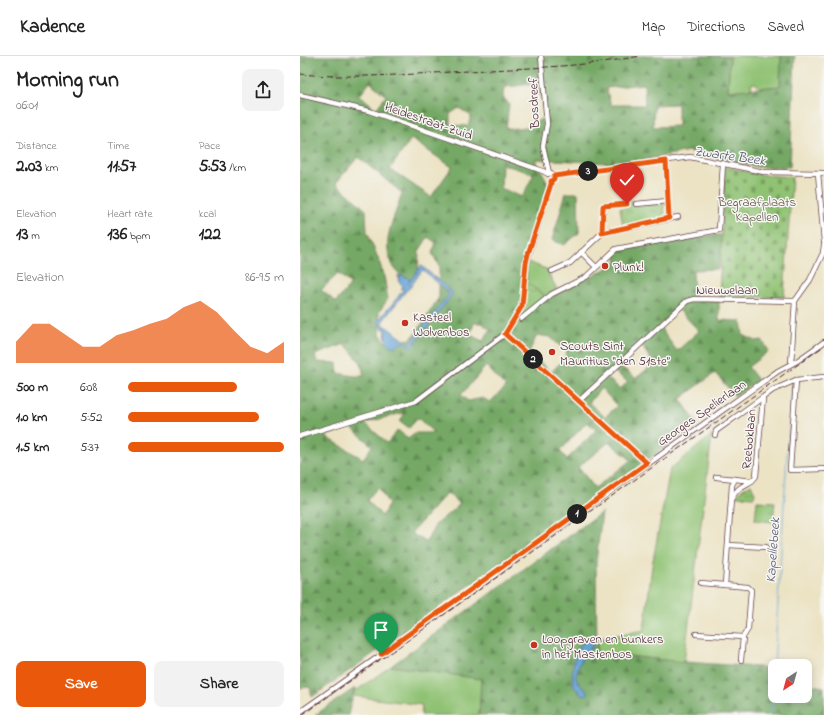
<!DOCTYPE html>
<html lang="en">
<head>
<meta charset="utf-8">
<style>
  :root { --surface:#fff; --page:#f2f2f2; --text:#222; --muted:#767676; --line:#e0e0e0; --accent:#ea580c }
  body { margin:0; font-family:"Indie Flower",sans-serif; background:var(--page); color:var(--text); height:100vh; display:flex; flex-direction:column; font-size:15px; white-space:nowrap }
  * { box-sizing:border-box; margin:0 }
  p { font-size:13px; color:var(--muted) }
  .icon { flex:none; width:22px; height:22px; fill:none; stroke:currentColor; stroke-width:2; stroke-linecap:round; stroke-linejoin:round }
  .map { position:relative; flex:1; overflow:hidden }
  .sheet { display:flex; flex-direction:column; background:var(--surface); width:300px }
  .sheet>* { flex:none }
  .needle { width:26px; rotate:216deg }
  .fabs { position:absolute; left:468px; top:603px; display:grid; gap:8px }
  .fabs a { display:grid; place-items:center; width:44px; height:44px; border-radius:8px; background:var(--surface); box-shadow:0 2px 10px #0003; font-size:20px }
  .pin { position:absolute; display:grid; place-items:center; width:34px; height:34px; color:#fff; margin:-41px -17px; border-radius:50% 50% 50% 0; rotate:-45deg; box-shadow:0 0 4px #0007 }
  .pin .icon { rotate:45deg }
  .km { position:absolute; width:20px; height:20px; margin:-10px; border-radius:50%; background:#222; color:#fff; font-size:11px; line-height:20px; text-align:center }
  .round { display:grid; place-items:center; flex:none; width:42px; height:42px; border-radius:8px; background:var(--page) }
  .summary { display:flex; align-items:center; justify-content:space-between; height:68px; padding:0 16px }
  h1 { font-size:22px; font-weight:700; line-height:30px }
  .metrics { display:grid; grid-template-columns:repeat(3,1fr); gap:6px; height:68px; padding:4px 16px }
  .metrics div { display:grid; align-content:center }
  .metrics b { font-size:17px; font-weight:700 }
  .metrics small { font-size:11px; font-weight:400 }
  .metrics p { font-size:11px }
  .chart { height:112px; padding:8px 16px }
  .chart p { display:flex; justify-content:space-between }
  .chart svg { width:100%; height:72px; margin-top:4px; fill:var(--accent); opacity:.7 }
  .action { display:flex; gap:8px; margin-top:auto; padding:8px 16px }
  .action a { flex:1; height:46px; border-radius:8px; background:var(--accent); color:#fff; font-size:16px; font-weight:700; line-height:46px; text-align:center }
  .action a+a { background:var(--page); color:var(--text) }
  ul { padding:0 16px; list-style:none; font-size:13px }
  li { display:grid; grid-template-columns:64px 48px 1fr; align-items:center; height:30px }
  li i { height:10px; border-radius:5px; background:var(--accent) }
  header { display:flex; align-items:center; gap:24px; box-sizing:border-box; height:56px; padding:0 20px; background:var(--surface); border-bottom:1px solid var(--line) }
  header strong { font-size:19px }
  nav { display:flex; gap:22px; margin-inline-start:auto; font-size:14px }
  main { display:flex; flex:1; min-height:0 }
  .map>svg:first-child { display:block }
</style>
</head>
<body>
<header>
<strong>Kadence</strong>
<nav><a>Map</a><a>Directions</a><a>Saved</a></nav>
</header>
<main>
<section class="sheet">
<div class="summary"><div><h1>Morning run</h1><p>06:01</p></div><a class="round"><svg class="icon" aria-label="share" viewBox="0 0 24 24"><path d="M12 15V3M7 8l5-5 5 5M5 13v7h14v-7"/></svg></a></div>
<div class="metrics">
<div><p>Distance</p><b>2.03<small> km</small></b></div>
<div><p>Time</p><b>11:57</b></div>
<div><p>Pace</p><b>5:53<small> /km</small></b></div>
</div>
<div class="metrics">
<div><p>Elevation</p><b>13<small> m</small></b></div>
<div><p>Heart rate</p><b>136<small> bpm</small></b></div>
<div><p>kcal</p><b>122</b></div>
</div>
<div class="chart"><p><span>Elevation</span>86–95 m</p>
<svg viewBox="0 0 160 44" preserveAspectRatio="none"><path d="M0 44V31L10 20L20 20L30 27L40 34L50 34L60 27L70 24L80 20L90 17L100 10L110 6L120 13L130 24L140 34L150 38L160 31V44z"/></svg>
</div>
<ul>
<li><b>500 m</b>6:08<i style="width:70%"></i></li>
<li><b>1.0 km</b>5:52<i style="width:84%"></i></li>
<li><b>1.5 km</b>5:37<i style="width:100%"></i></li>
</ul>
<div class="action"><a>Save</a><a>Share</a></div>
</section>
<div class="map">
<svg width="524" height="659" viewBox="0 0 524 659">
  <defs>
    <pattern id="forest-firs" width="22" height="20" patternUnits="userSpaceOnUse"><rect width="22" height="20" fill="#74a865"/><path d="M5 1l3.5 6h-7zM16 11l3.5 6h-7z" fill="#618853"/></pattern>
    <pattern id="cemetery-stones" width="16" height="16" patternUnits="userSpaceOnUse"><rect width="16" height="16" fill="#90c273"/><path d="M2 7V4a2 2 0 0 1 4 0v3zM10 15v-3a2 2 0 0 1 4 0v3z" fill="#789d5f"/></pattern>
    <pattern id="park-tufts" width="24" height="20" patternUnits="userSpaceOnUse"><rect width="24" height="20" fill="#90c273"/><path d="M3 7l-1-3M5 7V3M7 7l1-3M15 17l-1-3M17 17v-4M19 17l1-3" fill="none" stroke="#789d5f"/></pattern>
    <pattern id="water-ripples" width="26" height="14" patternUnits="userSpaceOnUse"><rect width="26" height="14" fill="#64a3d6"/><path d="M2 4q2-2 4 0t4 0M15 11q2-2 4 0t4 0" fill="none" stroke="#5484ae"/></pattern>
  </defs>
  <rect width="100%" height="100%" fill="#f6f6f2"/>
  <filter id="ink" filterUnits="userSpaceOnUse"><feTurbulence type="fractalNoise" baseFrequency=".025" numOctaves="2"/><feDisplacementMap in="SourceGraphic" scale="8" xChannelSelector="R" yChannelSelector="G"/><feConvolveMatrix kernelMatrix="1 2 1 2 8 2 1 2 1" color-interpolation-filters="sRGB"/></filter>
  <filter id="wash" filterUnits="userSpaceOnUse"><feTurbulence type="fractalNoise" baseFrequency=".012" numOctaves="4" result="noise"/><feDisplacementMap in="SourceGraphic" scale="16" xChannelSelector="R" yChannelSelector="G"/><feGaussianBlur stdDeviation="0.9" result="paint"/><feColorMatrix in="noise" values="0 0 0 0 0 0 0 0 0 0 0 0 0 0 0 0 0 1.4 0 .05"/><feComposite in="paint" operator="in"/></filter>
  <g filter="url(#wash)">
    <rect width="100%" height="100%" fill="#ece3c4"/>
    <g fill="#90c273" stroke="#6d704f">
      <polygon points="430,0 481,0 480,30 459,32 460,32 455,27 451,28 452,32 453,33 428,35"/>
      <polygon points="228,206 246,213 257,233 245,240 226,226"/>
      <polygon points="412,379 384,606 297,597 297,583 344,574 352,510 370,413"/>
      <polygon points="91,610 182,623 179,659 121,659 122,649 53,640 55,632 57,634"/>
    </g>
    <g fill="url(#forest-firs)" stroke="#5f6448" fill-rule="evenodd">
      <path d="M0,0H430L428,35L480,30L481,0H495L490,111H457L388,95L326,108L235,103L248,127L224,205L223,224L248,242L317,207L315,195L414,179H423L418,213L393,214L394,241L419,244V264L441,265L443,279L456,285L462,284L469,295L448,311L458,324L435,340L415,317L380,343L398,368L12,641L10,631L0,632ZM70,26L86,40L76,53L60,39ZM236,28L243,47L244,61L229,71L206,73L209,48L203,41L204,31ZM344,28L345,49H311L306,32ZM378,48V70L353,71L354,49ZM159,52L171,60L168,70L150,69V58ZM111,83L152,111L131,141L90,113ZM58,101L102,137C95,162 78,188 95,213C98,218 105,221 109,225L118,216L119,195L128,181L136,187L132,197L139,210V241L126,262L111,283L86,287L80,278L79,256L88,243L84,220L78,202L67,176L66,154L36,127ZM202,108L234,118L222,141L201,132ZM38,218L51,228L36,246L21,234ZM378,253L399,275L377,295L359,270ZM174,267H182L190,274L183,285L170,279ZM237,279L250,281L267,296L264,303L251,316L229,296ZM45,288L61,307L64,320H54L38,317L37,307L17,306L15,299ZM341,289L354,308L336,322L319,309ZM186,310L206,331L190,346L183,342L168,345L161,339ZM312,314L328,326L320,333L306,321ZM301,332L317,350L305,361L289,347ZM105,357L100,365L109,372L118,362L134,377H116L108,383L98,374L87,387L65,367L98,358ZM287,366L296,374L267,403L260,395ZM51,371L72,390L63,403L25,380ZM309,386L331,404L295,432L278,411ZM78,431L89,448L82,460L67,444ZM147,437L160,448L136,468L126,486L111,477Z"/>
      <polygon points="266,137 278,137 279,177 264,189 252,184"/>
      <polygon points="302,456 296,506 297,597 384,606 473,612 473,622 475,623 475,640 505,640 505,628 524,631 524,659 179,659 181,623 91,610"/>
      <polygon points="55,632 48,659 15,659"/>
    </g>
    <polygon fill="url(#cemetery-stones)" stroke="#6d704f" points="425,111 463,119 492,121 484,241 419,241"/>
    <g fill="url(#park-tufts)" stroke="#6d704f">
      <polygon points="330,145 333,145 334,150 364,148 365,161 323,169 320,152 330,151"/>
      <polygon points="226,226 245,240 220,262 218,260 224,250"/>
      <polygon points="451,428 455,437 454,441 435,440 440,435"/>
      <polygon points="457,445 475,446 473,466 455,464"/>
    </g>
    <g fill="url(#water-ripples)" stroke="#576180" fill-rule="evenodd">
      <path d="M122,210L152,236V239L112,291L102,286L95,291C86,289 84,282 86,274L82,272L78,265C86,254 95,246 103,234L101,233L103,230L99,226L98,219L109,222V226L121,210ZM123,214L148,236L149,238L110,288L84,269L82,266L106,235C112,232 117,219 123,214Z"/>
      <path d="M286,583L290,585L293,591C284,596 277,611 276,622L280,629L288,636V638L285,639H281L278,634L274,631C271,620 273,598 280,590C282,587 284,587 286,583Z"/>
    </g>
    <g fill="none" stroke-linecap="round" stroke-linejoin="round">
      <polyline stroke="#64a3d6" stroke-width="1" points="471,659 487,400 492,331"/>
    </g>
  </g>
  <g filter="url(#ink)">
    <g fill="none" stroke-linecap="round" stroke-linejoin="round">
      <g stroke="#623c42" stroke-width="6">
        <g id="minor">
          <polyline points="241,0 247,68 243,90 249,117"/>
          <polyline points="0,39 69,55 243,115 248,118"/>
          <polyline points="366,105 369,162"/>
          <polyline points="249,117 251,117 254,120 390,101 464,116 524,117"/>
          <polyline points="518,117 524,186"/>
          <polyline points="336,148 368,145"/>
          <polyline points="302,177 303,150 327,148"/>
          <polyline points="281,196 296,211"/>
          <polyline points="252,215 270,207 302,177 378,161"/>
          <polyline points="221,263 252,238 286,221 316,193 419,174 423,107"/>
          <polyline points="205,278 347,407"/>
          <polyline points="491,308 495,245 510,224 523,197 524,189"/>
          <polyline points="496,324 490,414 524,413"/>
          <polyline points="279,345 387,245 394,243 495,245"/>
          <polyline points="415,379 416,375 473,334 496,324 524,321"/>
          <polyline points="0,380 116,345 205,278 222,250 226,207 251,128 251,125"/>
          <polyline points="416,421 435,423"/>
          <path d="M432,442C439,427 450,430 456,420L463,342"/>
          <polyline points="428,489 466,491"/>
          <polyline points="425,529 432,429 435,423 452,425"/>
          <polyline points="396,578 443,581 448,573 451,534 448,531 401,527"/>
          <polyline points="441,604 443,581"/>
          <polyline points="0,656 149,551 423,354 478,315 497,305 524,286"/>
        </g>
      </g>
      <use href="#minor" stroke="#fff" stroke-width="4.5"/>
      <g stroke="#4a1f2b" stroke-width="1" stroke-dasharray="6 3" stroke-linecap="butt">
        <path d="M0,18C56,23 112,18 168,15C226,12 283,11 340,0"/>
        <polyline points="2,659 524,290"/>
      </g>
    </g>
  </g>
  <g fill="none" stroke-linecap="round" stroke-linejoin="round" filter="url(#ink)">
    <g stroke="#fff" stroke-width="8">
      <polyline id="route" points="81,598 347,407 205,278 222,250 226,207 228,198 251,128 251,125 254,123 254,120 366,105 369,162 302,177 303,150 327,148"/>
    </g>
    <use href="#route" stroke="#ea580c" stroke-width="5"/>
  </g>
  <g fill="#c8321e" stroke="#f6f6f2" stroke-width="1.5">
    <circle cx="305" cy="210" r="4"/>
    <circle cx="105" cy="267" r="4"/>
    <circle cx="252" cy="296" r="4"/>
    <circle cx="234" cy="589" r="4"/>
  </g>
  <g text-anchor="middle" stroke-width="3" stroke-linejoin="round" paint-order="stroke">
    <g font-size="13" fill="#4a1f2b" stroke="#f6f6f2">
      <text transform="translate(233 47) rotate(-92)" y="5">Bosdreef</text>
      <text transform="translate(129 64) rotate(19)" y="5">Heidestraat-Zuid</text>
      <text x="427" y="238">Nieuwelaan</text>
      <text transform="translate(401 356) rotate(-35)" y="5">Georges Spelierlaan</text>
      <text transform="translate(448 383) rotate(-85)" y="5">Reeboklaan</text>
    </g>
    <g font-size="13" fill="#5f5041" stroke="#f6f6f2">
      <text x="457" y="150">Begraafplaats<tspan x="457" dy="15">Kapellen</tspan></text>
    </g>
    <g font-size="13" fill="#4a1f2b" stroke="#f6f6f2" text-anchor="start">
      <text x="313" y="215">Plunk!</text>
      <text x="113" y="265">Kasteel<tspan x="113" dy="15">Wolvenbos</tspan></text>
      <text x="260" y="294">Scouts Sint<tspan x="260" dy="15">Mauritius “den 51ste”</tspan></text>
      <text x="242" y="587">Loopgraven en bunkers<tspan x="242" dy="15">in het Mastenbos</tspan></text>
    </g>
    <g font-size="14" font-style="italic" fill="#54546f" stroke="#f6f6f2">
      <text transform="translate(430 99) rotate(8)" y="5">Zwarte Beek</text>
      <text transform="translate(472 494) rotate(-86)" y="5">Kapellebeek</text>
    </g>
  </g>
</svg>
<div class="fabs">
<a><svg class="needle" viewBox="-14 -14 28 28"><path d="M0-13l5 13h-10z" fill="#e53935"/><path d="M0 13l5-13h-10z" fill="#767676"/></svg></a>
</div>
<div class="pin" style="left:81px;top:598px;background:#1e9e55"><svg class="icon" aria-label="arrive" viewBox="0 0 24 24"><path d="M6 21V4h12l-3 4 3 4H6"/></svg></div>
<div class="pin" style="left:327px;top:148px;background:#d93025"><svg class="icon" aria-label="check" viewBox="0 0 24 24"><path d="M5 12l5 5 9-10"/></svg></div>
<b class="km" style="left:277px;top:458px">1</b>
<b class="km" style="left:233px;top:303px">2</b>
<b class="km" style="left:288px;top:115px">3</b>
</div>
</main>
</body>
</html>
